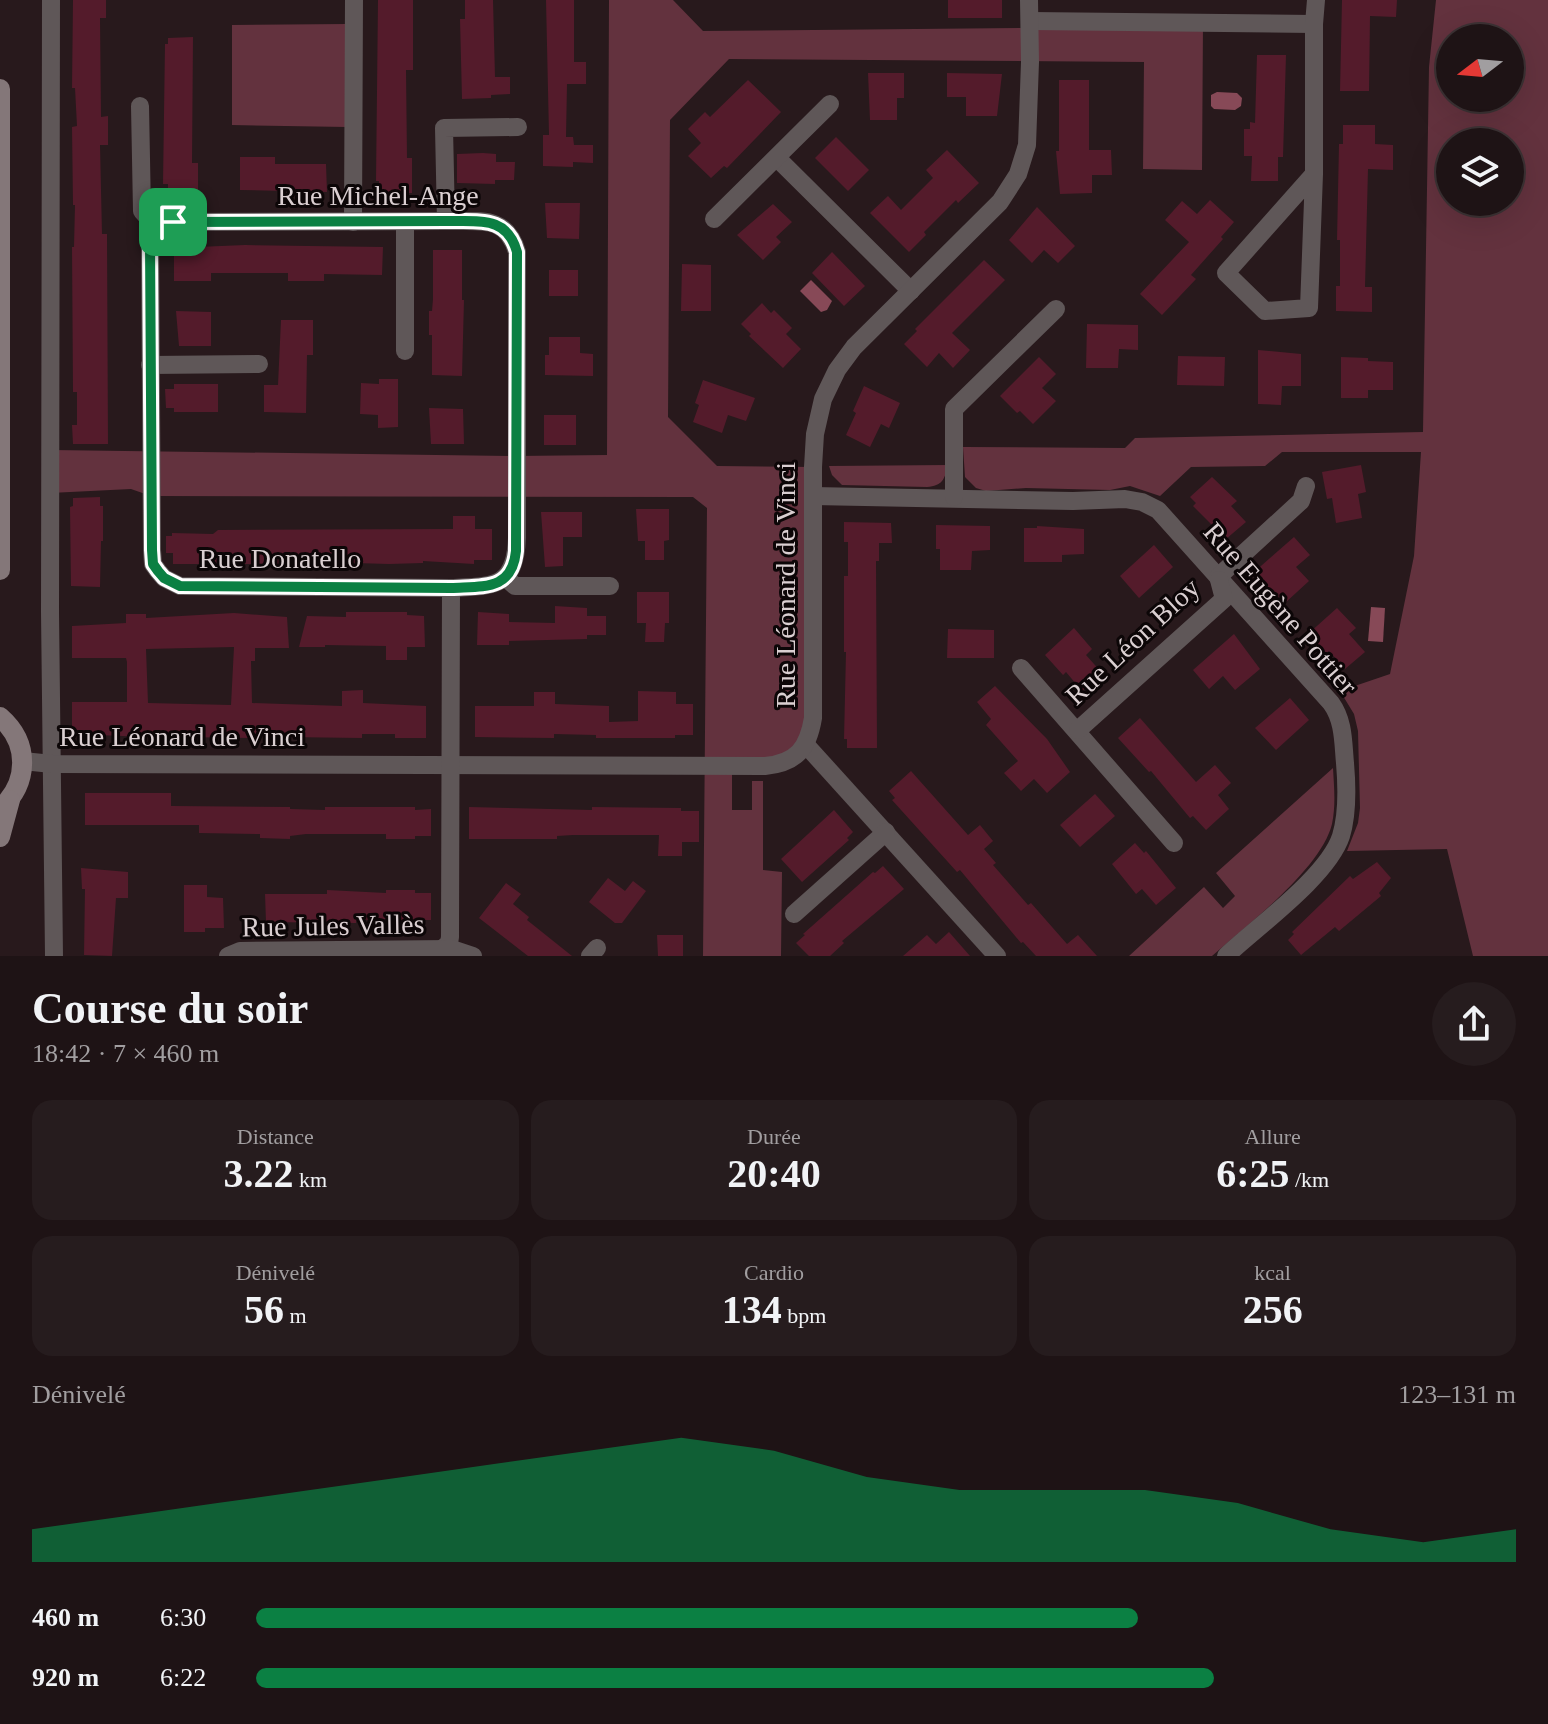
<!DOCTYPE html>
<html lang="fr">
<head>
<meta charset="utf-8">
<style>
  :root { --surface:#1e1315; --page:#261c1e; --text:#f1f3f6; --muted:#a19ea0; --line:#3c3234; --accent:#0b8043 }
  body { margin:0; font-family:Georgia,serif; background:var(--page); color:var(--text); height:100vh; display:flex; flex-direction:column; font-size:30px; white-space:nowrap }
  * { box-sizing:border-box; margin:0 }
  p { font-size:26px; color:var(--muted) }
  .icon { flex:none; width:44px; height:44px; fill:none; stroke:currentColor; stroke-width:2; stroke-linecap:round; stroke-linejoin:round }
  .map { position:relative; height:956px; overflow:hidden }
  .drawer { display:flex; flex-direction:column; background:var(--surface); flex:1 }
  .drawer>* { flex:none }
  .needle { width:52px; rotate:254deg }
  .controls { position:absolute; left:1436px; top:24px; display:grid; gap:16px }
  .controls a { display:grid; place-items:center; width:88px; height:88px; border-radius:50%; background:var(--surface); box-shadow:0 8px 32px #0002,0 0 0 2px var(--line); font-size:40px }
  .pin { position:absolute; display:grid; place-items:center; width:68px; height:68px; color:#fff; margin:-34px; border-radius:16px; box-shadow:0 4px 12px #0006 }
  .round { display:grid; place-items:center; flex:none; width:84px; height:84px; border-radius:42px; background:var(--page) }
  .headline { display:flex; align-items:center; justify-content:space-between; height:136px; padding:0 32px }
  h1 { font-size:44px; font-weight:700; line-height:60px }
  .metrics { display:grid; grid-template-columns:repeat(3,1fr); gap:12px; height:136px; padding:8px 32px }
  .metrics div { display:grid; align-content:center; border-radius:20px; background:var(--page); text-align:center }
  .metrics b { font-size:40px; font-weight:700 }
  .metrics small { font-size:22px; font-weight:400 }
  .metrics p { font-size:22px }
  .chart { height:224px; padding:16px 32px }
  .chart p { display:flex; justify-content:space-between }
  .chart svg { width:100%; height:144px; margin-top:8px; fill:var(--accent); opacity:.7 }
  ul { padding:0 32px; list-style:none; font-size:26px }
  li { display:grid; grid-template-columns:128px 96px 1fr; align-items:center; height:60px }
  li i { height:20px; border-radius:10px; background:var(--accent) }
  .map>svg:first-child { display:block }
</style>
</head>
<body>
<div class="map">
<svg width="1548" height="956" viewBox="0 0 1548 956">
  <rect width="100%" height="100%" fill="#28191c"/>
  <g fill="#63323e" fill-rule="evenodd">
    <polygon points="609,0 673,0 703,31 1029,28 1203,23 1202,170 1143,169 1144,62 729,59 670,120 668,417 717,466 813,467 813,718 802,750 732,766 732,810 752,810 752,781 763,781 763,870 782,872 781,956 703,956 707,508 693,497 151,496 131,489 50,493 51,450 516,456 607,455"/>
    <path d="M1436,0H1548V956H1473L1447,849L1347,851L1358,823L1360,808L1358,731L1354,714L1340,691L1390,674L1414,556L1421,452H1282L1265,466L1191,467L1160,496L1130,486L1110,490L1026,488L986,491L976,488L965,477L963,447L1125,448L1135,438L1423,432L1429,67ZM1450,38H1510V98H1450ZM1450,142H1510V202H1450Z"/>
    <polygon points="347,24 347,127 232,125 232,25"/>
    <path d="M948,465C945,479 942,486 927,487L842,485L832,475L829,466Z"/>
    <path d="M1333,768C1334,786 1336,805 1332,824C1321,869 1247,925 1212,956H1129L1204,887L1223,908L1235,896L1216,873Z"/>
  </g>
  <g fill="#874957">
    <polygon points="1217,92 1237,93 1242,98 1241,106 1235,110 1214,109 1211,106 1211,95"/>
    <polygon points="811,280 832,301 827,310 821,312 800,291"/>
    <polygon points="1371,607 1385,608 1383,642 1368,641"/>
  </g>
  <g fill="#541b2b" fill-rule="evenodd">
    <polygon points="73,0 106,0 106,18 100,18 101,117 108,116 108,145 100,145 102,234 107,234 108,444 73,444 72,425 77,425 77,392 73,392 72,247 74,247 75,205 73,205 72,127 77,126 75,88 72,88"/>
    <polygon points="378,0 413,0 413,70 406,70 407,158 412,158 412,193 409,193 409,199 385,199 385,193 379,193 379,181 376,181"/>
    <polygon points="465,0 493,0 495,77 510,77 510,94 491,95 491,98 462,99 460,19 465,19"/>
    <polygon points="546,0 574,0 574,62 586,62 586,84 567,84 566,137 573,137 574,145 593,145 593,163 573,162 573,167 543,166 543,135 549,135"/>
    <rect x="948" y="0" width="54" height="18"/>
    <polygon points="1342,0 1397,0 1396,17 1370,16 1369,91 1340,91"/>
    <polygon points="193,37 192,163 198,163 198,191 168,191 168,184 163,184 165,44 168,44 168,38"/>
    <polygon points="1257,55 1286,55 1283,157 1278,157 1278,181 1251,181 1252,156 1244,156 1244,129 1250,129 1250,122 1255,123"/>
    <polygon points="868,73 904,73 904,98 897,98 897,120 870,120"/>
    <polygon points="947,73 1002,74 997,116 966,116 966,97 947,97"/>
    <polygon points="748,80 781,112 727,168 724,166 711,178 688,156 701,143 688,129 705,112 710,117"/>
    <polygon points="1059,80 1089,80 1089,150 1111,150 1112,175 1092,175 1092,193 1060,194 1056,151 1059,151"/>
    <polygon points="1343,125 1375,125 1375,144 1393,145 1393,170 1368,169 1365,287 1372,287 1372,312 1336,311 1336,286 1340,286 1340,240 1337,240 1339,144 1343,144"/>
    <polygon points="836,137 869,170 848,191 815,158"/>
    <polygon points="947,150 979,183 958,203 956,200 924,232 926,235 909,252 870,213 888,196 901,210 933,178 926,170"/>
    <polygon points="483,153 496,154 496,162 515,162 514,180 495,180 495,184 457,183 457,154"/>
    <polygon points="240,157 275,157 275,164 326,164 327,192 240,190"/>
    <polygon points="1210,200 1234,222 1221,237 1223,239 1191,275 1196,279 1162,315 1140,294 1189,242 1165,220 1182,201 1197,214"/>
    <polygon points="545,203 580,203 579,239 547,238"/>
    <polygon points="773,204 792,222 776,237 781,242 763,260 737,235"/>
    <polygon points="1037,207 1075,246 1058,263 1044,250 1032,263 1009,240"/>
    <polygon points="245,245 383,247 382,275 324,274 324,281 288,281 288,273 211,273 211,281 174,281 174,248"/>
    <polygon points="433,250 462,250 462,300 464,300 462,376 432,375 432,335 429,335 429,311 432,311 433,299"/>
    <polygon points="832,252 865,286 844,306 812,273"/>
    <polygon points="984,260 1005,280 952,333 970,350 953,368 939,353 927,367 904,344 917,331 915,329"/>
    <polygon points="682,264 711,265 711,311 681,311"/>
    <rect x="549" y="270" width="29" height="26"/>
    <polygon points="762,303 771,313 774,310 792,328 786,334 801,349 783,368 749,336 751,334 741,324"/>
    <polygon points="176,311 211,312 211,346 179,346"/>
    <polygon points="281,320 313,320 313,355 307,355 306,413 264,412 264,385 278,385"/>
    <polygon points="1087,324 1138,325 1138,350 1119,349 1118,368 1086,368"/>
    <polygon points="549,337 580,337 580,353 593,354 593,376 545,375 545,355 549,355"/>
    <polygon points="1258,350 1301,354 1301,386 1282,386 1281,405 1258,404"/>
    <polygon points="1178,356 1225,357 1224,386 1177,385"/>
    <polygon points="1039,357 1056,374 1042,388 1056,401 1033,424 1020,411 1017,413 1000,396"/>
    <polygon points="1341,357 1368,358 1368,361 1393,362 1393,390 1368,390 1368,398 1341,398"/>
    <polygon points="379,379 398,379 398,427 378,428 378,415 360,414 361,383 379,384"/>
    <polygon points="703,380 755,398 746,421 728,415 722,433 693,422 699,405 695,403"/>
    <polygon points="174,384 218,384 218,412 174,412 174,408 166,408 165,389 174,389"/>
    <polygon points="864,386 900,403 889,428 881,424 870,447 846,435 856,413 853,411"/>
    <polygon points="429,408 463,409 464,444 431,444"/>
    <rect x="544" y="415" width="32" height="30"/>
    <polygon points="1361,465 1366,492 1358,494 1362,518 1336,523 1332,498 1327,499 1322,472"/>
    <polygon points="1212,477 1237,501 1231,506 1246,522 1226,539 1193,506 1196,503 1190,497"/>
    <polygon points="100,497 100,506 103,506 103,541 101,541 100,587 71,586 70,507 73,506 73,498"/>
    <polygon points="636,509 669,509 669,540 664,541 664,560 645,560 645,541 638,541"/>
    <polygon points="541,512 582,512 582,537 563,537 563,566 545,567"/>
    <polygon points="453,516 475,516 475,529 492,529 492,560 474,560 474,564 423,561 423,563 389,564 285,561 285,564 173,564 173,553 166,553 166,536 172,536 172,533 213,534 218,530 453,529"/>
    <polygon points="844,522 891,523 892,543 879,543 879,561 876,561 877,748 847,748 847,739 844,739 846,652 844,652 844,576 848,576 848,542 844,542"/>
    <polygon points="936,525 990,526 990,550 972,551 971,570 940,570 940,549 936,549"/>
    <polygon points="1037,526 1084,529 1084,554 1062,555 1062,562 1024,562 1024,528 1037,528"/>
    <polygon points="1294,537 1310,555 1296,567 1309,581 1285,603 1253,573"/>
    <polygon points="1154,545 1173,567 1139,598 1120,576"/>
    <polygon points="637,592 669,592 669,623 665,623 664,642 645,642 646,623 637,623"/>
    <polygon points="555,606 587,608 587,616 606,616 606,635 587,635 587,639 509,641 509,645 477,645 478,612 509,614 509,622 555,623"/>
    <polygon points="1337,608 1356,628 1349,634 1365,652 1345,669 1329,651 1325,654 1308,634"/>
    <polygon points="346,612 407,612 407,615 424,616 425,647 407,647 407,660 386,660 386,646 325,645 325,647 299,647 307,616 346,617"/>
    <path d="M234,613L287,617L289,648H255V661H251L252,703L342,706V691L363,690V703L426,706V738H395V734H362V738L285,737V734H251V738L180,737V733H147V737L72,734V702H127V662L126,658H72V626L126,623V614H146V618ZM234,647L231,705L148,703L146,649Z"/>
    <polygon points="1074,628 1092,649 1086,655 1102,673 1082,691 1066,672 1063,675 1045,655"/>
    <polygon points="948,629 994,630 994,658 947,658"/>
    <polygon points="1234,634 1260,669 1235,690 1223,676 1209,689 1193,670"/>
    <polygon points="995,686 1047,739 1070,772 1047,793 1034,779 1021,791 1004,773 1018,761 986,725 991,719 977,702"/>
    <polygon points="638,691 676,692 676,704 693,704 693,735 675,735 675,738 596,738 596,735 554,734 554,738 475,737 475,706 534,706 534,692 555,692 555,704 609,706 609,722 638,721"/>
    <polygon points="1290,698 1309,720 1276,750 1255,728"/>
    <polygon points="1140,718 1196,782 1215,765 1231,783 1218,795 1229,809 1206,830 1193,816 1190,818 1151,771 1149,772 1118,738"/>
    <polygon points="911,771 968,835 980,825 993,841 984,849 996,863 993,865 1028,905 1031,903 1067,944 1078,935 1097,956 1036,956 1023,942 1021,943 960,870 957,872 892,800 895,798 889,791"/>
    <polygon points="85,793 171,793 171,806 290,807 290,809 325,810 325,807 415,807 415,810 431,809 431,836 415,836 415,839 386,839 386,834 306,834 290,836 290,839 260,838 260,834 199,833 199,825 85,825"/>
    <polygon points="1095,794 1115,816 1080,847 1060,825"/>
    <polygon points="469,807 592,810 592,807 681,808 681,811 699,811 699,842 682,842 682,856 658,856 659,835 573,835 557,836 557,839 469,839"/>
    <polygon points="834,810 853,832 847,838 849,840 802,882 781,859"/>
    <polygon points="1135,843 1144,853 1146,851 1176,888 1156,905 1142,889 1136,894 1112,864"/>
    <polygon points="1377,862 1391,878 1379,893 1381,896 1339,931 1335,927 1301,955 1288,940 1294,934 1292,932 1350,876 1353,879"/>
    <polygon points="883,866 904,889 842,941 844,943 830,956 809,956 796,943 805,935 803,934 873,872 875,873"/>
    <polygon points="81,868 128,872 128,898 116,898 112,956 84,955 85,889 82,889"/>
    <polygon points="608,878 625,891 633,881 646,891 622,923 615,923 589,902"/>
    <polygon points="506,883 521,894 513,904 529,917 527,920 572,956 528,956 479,918"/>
    <polygon points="184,885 207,885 207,897 223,898 224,928 205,928 205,932 184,932"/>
    <polygon points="327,890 386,893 386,890 415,890 415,893 431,893 431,920 416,920 415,923 386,922 386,919 356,920 356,923 266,922 265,894 327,894"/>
    <polygon points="949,932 970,956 903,956 927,935 936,944"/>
    <polygon points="657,935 683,935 683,956 658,956"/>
  </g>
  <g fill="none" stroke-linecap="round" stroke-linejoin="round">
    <g stroke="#5f5758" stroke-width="18">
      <polyline points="51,0 50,612 54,956"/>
      <polyline points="1030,21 1314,24"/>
      <polyline points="140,106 142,211 158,229"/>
      <polyline points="777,158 911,291"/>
      <polyline points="1314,174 1226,273 1265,311 1309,308 1314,174 1314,24 1316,0"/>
      <polyline points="714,219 830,104"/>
      <path d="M446,221C479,222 506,214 517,252V538C515,588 494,586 451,588L180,586L164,578L158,571L153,564L152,550L150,242C156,231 160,224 173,222Z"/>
      <polyline points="446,221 444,128 518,127"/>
      <polyline points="353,222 354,0"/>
      <polyline points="405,222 405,351"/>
      <polyline points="150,365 259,364"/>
      <path d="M813,496L1073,501L1125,499L1142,502L1158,510L1331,703C1344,721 1343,742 1345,763C1347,786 1348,813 1341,836C1328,876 1258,926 1226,956"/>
      <polyline points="954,497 954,409 1056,309"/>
      <polyline points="1218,577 1301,501 1306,486"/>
      <polyline points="506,578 515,586 610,586"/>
      <polyline points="1021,668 1174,843"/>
      <polyline points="1078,730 1224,599 1219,580"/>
      <polyline points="806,745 997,956"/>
      <path d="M23,761L52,764L765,766C797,763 808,748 813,718V467L815,434L823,399L837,370L854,347L1000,202L1018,174L1027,145L1030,62L1029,0"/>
      <polyline points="794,914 886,832"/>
      <polyline points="440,951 449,943 450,937 451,588"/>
      <polyline points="228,956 240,951 452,949 473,956"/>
      <polyline points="590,956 597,948"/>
    </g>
    <g stroke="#847779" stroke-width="20">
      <polyline points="0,89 0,570"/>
      <path d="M0,717C30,743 29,783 0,809"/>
      <polyline points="0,837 10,800"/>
    </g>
  </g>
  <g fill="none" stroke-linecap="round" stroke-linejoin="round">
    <g stroke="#fff" stroke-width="16">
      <path id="route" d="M446,221C478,222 507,215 517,252L516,551C512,591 483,586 451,588L180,586L164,578L158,571L153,564L152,550L150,242C156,231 160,224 173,222Z"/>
    </g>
    <use href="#route" stroke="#0b8043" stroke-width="10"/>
  </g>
  <g text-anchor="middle" stroke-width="6" stroke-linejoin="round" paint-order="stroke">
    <g font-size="28" fill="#dacfd1" stroke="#0c0607">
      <text x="378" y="205">Rue Michel-Ange</text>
      <text x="280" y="568">Rue Donatello</text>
      <text transform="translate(785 585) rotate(-90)" y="10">Rue Léonard de Vinci</text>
      <text transform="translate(1281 608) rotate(49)" y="10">Rue Eugène Pottier</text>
      <text transform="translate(1132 641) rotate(-43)" y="10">Rue Léon Bloy</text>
      <text x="182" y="746">Rue Léonard de Vinci</text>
      <text transform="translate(333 925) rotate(-1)" y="10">Rue Jules Vallès</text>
    </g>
  </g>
</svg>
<div class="controls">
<a><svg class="needle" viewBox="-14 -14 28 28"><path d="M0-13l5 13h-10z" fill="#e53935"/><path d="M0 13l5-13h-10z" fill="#a19ea0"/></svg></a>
<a><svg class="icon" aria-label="layers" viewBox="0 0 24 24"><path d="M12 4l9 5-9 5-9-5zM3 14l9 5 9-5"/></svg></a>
</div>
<div class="pin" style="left:173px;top:222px;background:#1e9e55"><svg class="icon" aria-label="arrive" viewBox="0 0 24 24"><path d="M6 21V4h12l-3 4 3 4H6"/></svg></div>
</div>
<section class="drawer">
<div class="headline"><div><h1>Course du soir</h1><p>18:42 · 7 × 460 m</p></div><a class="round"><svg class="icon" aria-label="share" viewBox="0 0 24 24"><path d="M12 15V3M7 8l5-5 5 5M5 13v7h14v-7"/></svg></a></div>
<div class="metrics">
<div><p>Distance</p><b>3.22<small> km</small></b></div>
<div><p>Durée</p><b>20:40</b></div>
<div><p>Allure</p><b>6:25<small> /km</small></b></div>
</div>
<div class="metrics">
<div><p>Dénivelé</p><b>56<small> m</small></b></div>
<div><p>Cardio</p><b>134<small> bpm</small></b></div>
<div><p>kcal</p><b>256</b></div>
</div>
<div class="chart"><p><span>Dénivelé</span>123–131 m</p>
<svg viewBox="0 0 160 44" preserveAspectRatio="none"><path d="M0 44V34L10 30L20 26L30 22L40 18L50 14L60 10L70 6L80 10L90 18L100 22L110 22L120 22L130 26L140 34L150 38L160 34V44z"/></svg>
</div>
<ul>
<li><b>460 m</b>6:30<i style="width:70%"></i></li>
<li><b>920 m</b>6:22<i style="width:76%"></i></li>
</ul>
</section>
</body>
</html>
